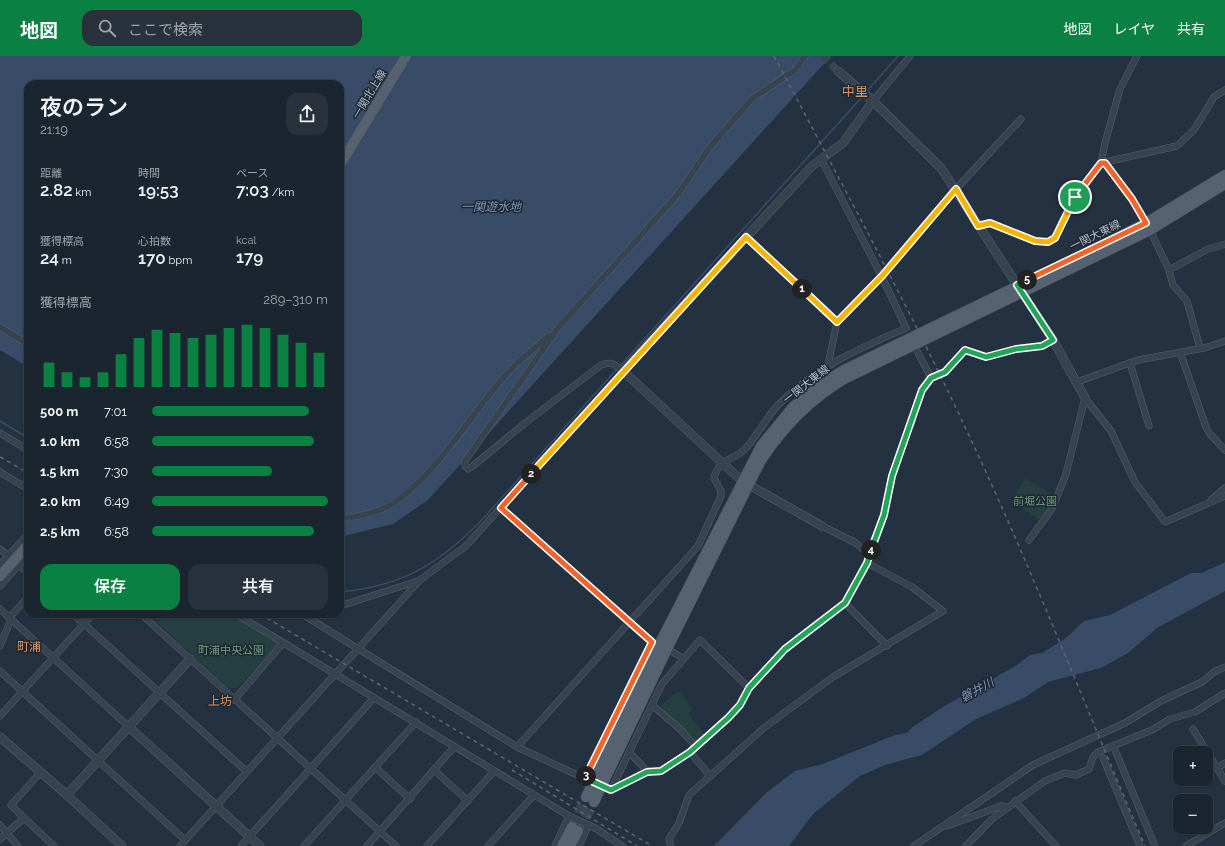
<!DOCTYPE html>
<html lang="ja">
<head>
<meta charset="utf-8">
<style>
  :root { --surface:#1b2530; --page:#28313c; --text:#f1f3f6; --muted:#a0a5ab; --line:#39424c; --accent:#0b8043 }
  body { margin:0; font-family:Raleway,"Noto Sans JP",sans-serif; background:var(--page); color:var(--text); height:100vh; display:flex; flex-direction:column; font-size:15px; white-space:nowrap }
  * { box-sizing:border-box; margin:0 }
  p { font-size:13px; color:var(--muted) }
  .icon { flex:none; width:22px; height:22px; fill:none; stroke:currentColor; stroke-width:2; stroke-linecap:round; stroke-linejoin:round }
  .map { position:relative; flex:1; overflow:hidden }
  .drawer { position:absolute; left:24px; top:24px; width:320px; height:538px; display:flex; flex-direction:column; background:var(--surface); border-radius:12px; box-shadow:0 1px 3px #0004,0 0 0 1px var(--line) }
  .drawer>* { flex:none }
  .tools { position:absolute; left:1173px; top:690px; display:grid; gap:8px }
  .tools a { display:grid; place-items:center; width:40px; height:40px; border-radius:8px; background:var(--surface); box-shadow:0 1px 3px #0004,0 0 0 1px var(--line); font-size:20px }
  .pin { position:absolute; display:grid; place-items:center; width:34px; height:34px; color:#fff; margin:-17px; border:2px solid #fff; border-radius:50%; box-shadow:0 1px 4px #0007 }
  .km { position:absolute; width:20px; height:20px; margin:-10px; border-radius:50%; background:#222; color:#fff; font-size:11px; line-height:20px; text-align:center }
  .round { display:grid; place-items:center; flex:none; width:42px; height:42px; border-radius:12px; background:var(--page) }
  .overview { display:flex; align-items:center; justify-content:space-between; height:68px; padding:0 16px }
  h1 { font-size:22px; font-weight:600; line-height:30px }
  .stats { display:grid; grid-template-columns:repeat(3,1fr); gap:6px; height:68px; padding:4px 16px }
  .stats div { display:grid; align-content:center }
  .stats b { font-size:17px; font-weight:600 }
  .stats small { font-size:11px; font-weight:400 }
  .stats p { font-size:11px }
  .chart { height:112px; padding:8px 16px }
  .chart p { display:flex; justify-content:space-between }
  .chart svg { width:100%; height:72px; margin-top:4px; stroke:var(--accent); stroke-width:6 }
  .button { display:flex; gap:8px; margin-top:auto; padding:8px 16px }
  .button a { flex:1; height:46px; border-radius:12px; background:var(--accent); color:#fff; font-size:16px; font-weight:600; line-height:46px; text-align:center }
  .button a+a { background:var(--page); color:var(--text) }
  ul { padding:0 16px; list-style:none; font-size:13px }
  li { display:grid; grid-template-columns:64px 48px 1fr; align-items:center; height:30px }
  li i { height:10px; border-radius:5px; background:var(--accent) }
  header { display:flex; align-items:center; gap:24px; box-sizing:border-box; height:56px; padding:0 20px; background:var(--accent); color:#fff }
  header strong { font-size:19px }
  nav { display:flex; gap:22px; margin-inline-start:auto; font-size:14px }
  .search { width:280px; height:36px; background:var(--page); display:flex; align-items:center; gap:10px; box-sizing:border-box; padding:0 14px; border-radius:12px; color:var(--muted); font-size:15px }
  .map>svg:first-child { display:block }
</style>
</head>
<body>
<header>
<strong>地図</strong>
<div class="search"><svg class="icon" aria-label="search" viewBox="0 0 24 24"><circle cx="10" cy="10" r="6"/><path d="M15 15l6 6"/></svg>ここで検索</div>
<nav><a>地図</a><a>レイヤ</a><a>共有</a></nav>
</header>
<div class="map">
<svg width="1225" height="790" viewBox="0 0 1225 790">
  <rect width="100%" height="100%" fill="#243140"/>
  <g fill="#263f41">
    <polygon points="1025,422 1060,443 1045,467 1011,446"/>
    <polygon points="148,558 230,558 279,587 237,632 229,632"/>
    <polygon points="678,635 693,653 688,658 705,679 695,686 660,650"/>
  </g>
  <g fill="#384c68">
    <polygon points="0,0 831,0 428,444 393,468 344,480 340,479 340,28 28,28 28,311 0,294"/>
    <polygon points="1225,506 1225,535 1157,572 1128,597 1101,612 1048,626 1024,642 976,663 922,699 885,709 860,720 813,758 789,790 714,790 767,736 795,715 823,708 895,679 907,677 911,672 943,651 1017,609 1030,599 1042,597 1066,582 1084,565 1110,559 1191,517 1202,517"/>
  </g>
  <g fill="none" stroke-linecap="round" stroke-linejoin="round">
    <g stroke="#384c68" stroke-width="1.5">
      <polyline points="867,35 898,0"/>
      <polyline points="620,310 863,40"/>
      <polyline points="0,365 28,382"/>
      <path d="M340,536C401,530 436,510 479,467L617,313"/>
    </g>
    <polyline stroke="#3a4655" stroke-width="8" stroke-dasharray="8 4" stroke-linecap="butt" points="822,0 838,15"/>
    <g stroke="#3a4655" stroke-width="10" stroke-dasharray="10 5" stroke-linecap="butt">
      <polyline points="572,771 586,741"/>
      <polyline points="578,775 594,746"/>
    </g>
    <g stroke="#56616d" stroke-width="7">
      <g id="minor">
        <polyline points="873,45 910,0"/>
        <polyline points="1101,107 1177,90 1194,74 1214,41 1225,34"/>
        <polyline points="1105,107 1132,143 1146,167"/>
        <polyline points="978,170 990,167 1035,185 1048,186 1055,182 1075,141 1101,107 1105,87 1120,33 1137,0"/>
        <polyline points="1150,174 1169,214 1173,229 1187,245 1200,292"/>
        <polyline points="746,181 837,266"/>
        <polyline points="1169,214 1208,193 1225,188"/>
        <polyline points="0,271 28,288"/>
        <polyline points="914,289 931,322"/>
        <polyline points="1180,296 1206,371 1210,378 1225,394"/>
        <polyline points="1130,307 1149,370"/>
        <polyline points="828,309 837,266 882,221 956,133 1021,63"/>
        <polyline points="1077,326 1138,304 1204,292 1225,285"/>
        <polyline points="1085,342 1111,375 1135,426 1165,466 1225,440"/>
        <polyline points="0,377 28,394"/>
        <polyline points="0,416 28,433"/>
        <polyline points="1211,444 1225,432"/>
        <polyline points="501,452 629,567 652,586 659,589"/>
        <path d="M340,462C360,461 382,456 398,444C439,414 470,360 503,322C516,306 534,294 548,280"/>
        <polyline points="822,470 856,487 869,499"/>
        <polyline points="1029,484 1052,453 1066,418 1085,342"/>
        <polyline points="0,493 28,517"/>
        <polyline points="0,509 28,478"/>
        <polyline points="0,530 28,499"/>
        <polyline points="845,547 887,590"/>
        <polyline points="340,550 418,525"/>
        <polyline points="0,553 129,671"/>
        <polyline points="73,558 247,716"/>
        <polyline points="141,558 396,790"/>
        <polyline points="236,558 569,760 595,772 622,790"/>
        <polyline points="302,558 517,691 586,723"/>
        <polyline points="9,562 28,541"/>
        <polyline points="0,590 11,563"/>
        <polyline points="667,593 683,602"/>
        <polyline points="0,615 185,784"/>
        <polyline points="234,644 283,587"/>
        <polyline points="652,649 680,673 696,691"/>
        <polyline points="0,660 93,558"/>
        <polyline points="1193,673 1225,725"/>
        <path d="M517,691L698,490L721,440V435L714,422C719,401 735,405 746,392C758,378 766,362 779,348C816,311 858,293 906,272L882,221L821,103"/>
        <polyline points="1115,694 1155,790"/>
        <polyline points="629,696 647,715"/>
        <polyline points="690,696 710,720"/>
        <polyline points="1103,702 1140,790"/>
        <polyline points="375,711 410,743"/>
        <polyline points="1217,712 1225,707"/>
        <polyline points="434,714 468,745"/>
        <polyline points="585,722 652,586"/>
        <polyline points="608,733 611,734 647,715 659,716 690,696 737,653 749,632 785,593 845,547 867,507 884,459 892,420 922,334 931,322 945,316 965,294 986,301 1016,293 1042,290 1053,284"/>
        <polyline points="611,734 662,628 700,584 749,632"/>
        <polyline points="1015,745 1056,790"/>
        <polyline points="24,762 54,790"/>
        <polyline points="0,769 18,790"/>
        <polyline points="947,770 1001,750 1008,751"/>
        <polyline points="0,783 24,762 11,749 40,717"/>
        <path d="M180,790L420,524L467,489L623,315C614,308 612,305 601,309L525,367L473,410L468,413L465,410V405L558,272L678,138L710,91L752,43L795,14L805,0"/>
        <polyline points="241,790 374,642"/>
        <polyline points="304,790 416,666"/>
        <polyline points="367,790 454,691"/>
        <polyline points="427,790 494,715"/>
        <polyline points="488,790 534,739"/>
        <polyline points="555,790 569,760"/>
        <polyline points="579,790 588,770"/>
        <polyline points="671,790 669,783 679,767 689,739 765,671 833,621 943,555 912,531 867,507"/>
        <polyline points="914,790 1033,709 1125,667 1161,645 1202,626 1214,616 1225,611"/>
        <polyline points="966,790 992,763 1045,725 1065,717 1076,719 1089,713 1093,701 1098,696 1152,674 1170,663 1195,656 1225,637"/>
        <polyline points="1186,790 1225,767"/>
      </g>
    </g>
    <g stroke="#56616d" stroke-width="9">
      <g id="tertiary">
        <polyline points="838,15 873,45 941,112 1053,284 1085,342"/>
        <polyline points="822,470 742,425 623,315 811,111 843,87 873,45"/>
        <polyline points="129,671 260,790"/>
        <polyline points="0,681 67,739 122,790"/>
        <polyline points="67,739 190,603"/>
      </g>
    </g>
    <g stroke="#424c59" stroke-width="11">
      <g id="primary">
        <polyline points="340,109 406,0"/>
        <polyline points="586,741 659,589 761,390 793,351 825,326 844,314 1107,187 1146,167 1225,119"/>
        <path d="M594,746L667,593L760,406C782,372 809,344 844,323L1150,174L1225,128"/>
        <polyline points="562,790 572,771"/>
        <polyline points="570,790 578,775"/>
      </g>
    </g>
    <use href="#minor" stroke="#384350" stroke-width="6"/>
    <use href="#tertiary" stroke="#384350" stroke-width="8"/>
    <use href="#primary" stroke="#566270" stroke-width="10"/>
    <g stroke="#5a6777" stroke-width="1.5" stroke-dasharray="4 4" stroke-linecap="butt">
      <path d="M774,0C839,123 906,245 965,371C1030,508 1085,650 1145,790"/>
      <polyline points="0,401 28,417"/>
      <polyline points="260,558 652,790"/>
      <polyline points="512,714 637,790"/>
    </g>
    <g stroke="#56616d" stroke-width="7" stroke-linecap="butt">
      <polyline id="minor-bridge" points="586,723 608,733"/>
    </g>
    <g stroke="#424c59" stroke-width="11" stroke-linecap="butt">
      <polyline id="primary-bridge" points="0,520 28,489"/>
    </g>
    <use href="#minor-bridge" stroke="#384350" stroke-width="6"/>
    <use href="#primary-bridge" stroke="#566270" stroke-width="10"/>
  </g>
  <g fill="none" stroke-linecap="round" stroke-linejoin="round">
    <g stroke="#fff" stroke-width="8">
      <polyline id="split-1" points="802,233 837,266 882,220 956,133 978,170 990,167 1035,185 1048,186 1055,182 1075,141"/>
    </g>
    <g stroke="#fff" stroke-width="8">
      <polyline id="split-2" points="531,418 746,181 802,233"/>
    </g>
    <g stroke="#fff" stroke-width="8">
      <polyline id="split-3" points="531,418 501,452 652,586 586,720"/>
    </g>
    <g stroke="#fff" stroke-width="8">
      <polyline id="split-4" points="586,720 585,722 611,734 647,716 661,715 690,696 728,662 740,649 749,632 785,593 845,547 867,507 871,494"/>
    </g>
    <g stroke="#fff" stroke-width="8">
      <polyline id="split-5" points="871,494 884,459 892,420 922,334 931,322 945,316 965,294 986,301 1016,293 1042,290 1053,284 1017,229 1027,224"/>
    </g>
    <g stroke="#fff" stroke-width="8">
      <polyline id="split-6" points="1027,224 1146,167 1132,143 1105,107 1101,107 1075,141"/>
    </g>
    <use href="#split-1" stroke="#f5b400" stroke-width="5"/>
    <use href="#split-2" stroke="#f5b400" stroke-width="5"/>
    <use href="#split-3" stroke="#f0652b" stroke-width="5"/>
    <use href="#split-4" stroke="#22a559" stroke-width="5"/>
    <use href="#split-5" stroke="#22a559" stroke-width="5"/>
    <use href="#split-6" stroke="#f0652b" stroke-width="5"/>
  </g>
  <g text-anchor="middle" stroke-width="3" stroke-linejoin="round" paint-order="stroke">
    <g font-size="11" fill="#b5beca" stroke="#1d2835">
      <text transform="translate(369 38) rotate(-59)" y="4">一関北上線</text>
      <text transform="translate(1095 179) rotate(-26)" y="4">一関大東線</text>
      <text transform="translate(806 328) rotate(-38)" y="4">一関大東線</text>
    </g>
    <g font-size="11" fill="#6b9c75" stroke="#1d2835">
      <text x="1035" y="449">前堀公園</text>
      <text x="231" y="598">町浦中央公園</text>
    </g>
    <g font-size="12" font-style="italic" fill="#7c94b2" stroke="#1d2835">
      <text x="491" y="155">一関遊水地</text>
      <text transform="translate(977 634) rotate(-29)" y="4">磐井川</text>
    </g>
    <g font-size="12" fill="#d99362" stroke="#1d2835">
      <text x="29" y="595">町浦</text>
      <text x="220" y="649">上坊</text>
    </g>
    <g font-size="13" fill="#d99362" stroke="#1d2835">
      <text x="855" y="40">中里</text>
    </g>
  </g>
</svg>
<div class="tools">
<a>+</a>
<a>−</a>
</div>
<div class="pin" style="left:1075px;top:141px;background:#1e9e55"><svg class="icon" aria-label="arrive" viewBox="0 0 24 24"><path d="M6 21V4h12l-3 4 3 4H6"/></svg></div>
<b class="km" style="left:802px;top:233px">1</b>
<b class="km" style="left:531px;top:418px">2</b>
<b class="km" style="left:586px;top:720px">3</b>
<b class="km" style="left:871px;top:494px">4</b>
<b class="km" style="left:1027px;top:224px">5</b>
<section class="drawer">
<div class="overview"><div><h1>夜のラン</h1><p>21:19</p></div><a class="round"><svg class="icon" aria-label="share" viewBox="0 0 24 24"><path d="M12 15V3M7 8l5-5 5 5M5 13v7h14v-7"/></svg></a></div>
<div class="stats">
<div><p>距離</p><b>2.82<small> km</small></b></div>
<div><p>時間</p><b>19:53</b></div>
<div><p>ペース</p><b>7:03<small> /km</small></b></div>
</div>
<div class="stats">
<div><p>獲得標高</p><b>24<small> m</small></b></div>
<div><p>心拍数</p><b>170<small> bpm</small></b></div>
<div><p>kcal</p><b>179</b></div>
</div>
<div class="chart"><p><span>獲得標高</span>289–310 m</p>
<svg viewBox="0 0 160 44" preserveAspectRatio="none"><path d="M5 44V29M15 44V35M25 44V38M35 44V35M45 44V24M55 44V14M65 44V9M75 44V11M85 44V14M95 44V12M105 44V8M115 44V6M125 44V8M135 44V12M145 44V17M155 44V23"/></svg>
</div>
<ul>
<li><b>500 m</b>7:01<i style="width:89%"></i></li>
<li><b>1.0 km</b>6:58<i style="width:92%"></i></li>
<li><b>1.5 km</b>7:30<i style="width:68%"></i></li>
<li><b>2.0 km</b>6:49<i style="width:100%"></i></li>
<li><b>2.5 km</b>6:58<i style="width:92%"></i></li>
</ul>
<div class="button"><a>保存</a><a>共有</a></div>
</section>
</div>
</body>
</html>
